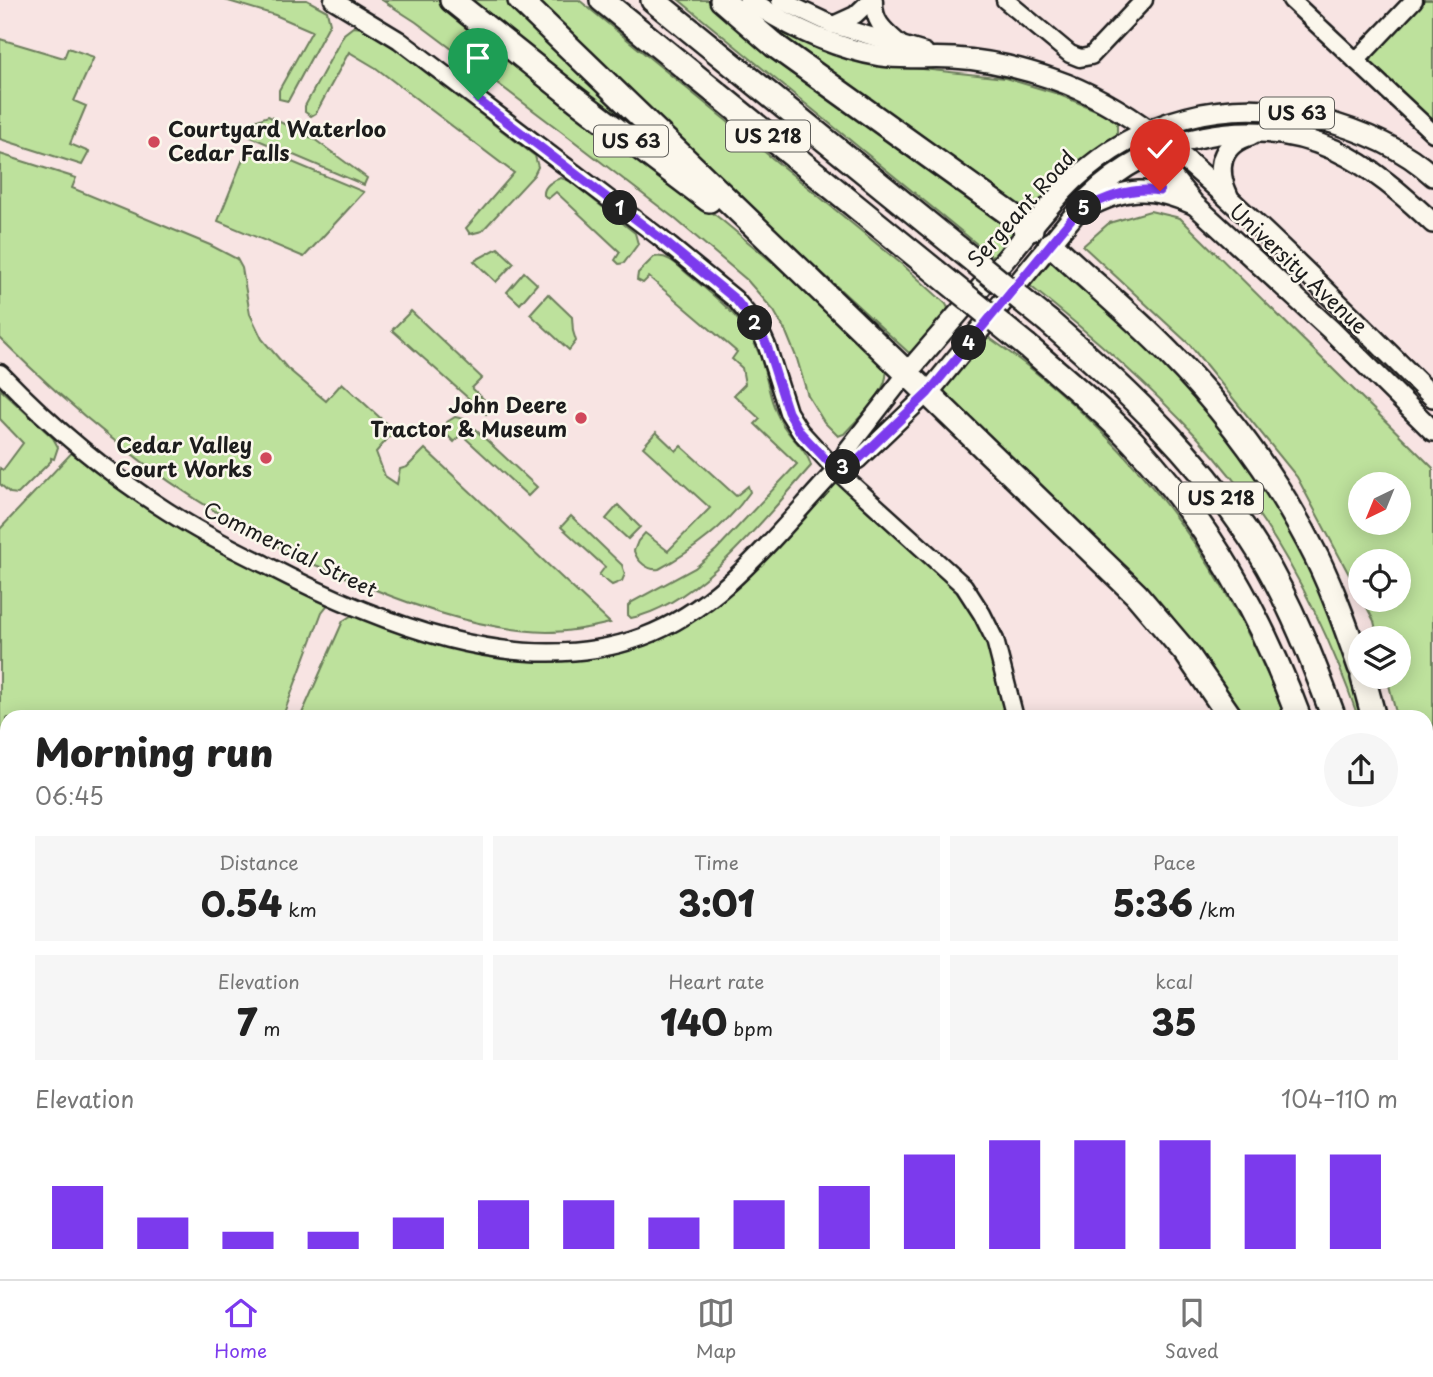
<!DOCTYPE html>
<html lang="en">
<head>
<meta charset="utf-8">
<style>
  :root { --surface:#fff; --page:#f6f6f6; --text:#222; --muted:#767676; --line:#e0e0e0; --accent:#7c3aed }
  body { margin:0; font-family:"Playpen Sans",sans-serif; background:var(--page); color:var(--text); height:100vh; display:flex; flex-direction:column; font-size:26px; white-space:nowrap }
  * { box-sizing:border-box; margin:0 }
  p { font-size:23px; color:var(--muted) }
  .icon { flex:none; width:38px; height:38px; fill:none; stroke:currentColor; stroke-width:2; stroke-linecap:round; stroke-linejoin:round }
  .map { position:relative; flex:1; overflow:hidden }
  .panel { position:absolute; left:0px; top:710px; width:1433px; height:569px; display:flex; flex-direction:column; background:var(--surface); border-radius:21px 21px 0 0; box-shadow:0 4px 18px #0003 }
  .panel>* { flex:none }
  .needle { width:46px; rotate:223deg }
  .tools { position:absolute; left:1348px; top:472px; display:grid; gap:14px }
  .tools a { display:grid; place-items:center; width:63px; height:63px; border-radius:50%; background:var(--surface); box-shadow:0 4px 18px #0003; font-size:35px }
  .pin { position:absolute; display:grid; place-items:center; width:60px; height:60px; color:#fff; margin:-72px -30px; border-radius:50% 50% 50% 0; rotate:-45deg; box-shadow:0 0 7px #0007 }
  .pin .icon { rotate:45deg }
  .km { position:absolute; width:35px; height:35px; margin:-18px; border-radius:50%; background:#222; color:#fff; font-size:19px; line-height:35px; text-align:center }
  .round { display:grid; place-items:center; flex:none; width:74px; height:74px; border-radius:37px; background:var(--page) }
  .headline { display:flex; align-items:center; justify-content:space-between; height:119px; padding:0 35px }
  h1 { font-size:38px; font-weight:800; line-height:52px }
  .stats { display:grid; grid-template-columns:repeat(3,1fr); gap:10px; height:119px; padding:7px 35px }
  .stats div { display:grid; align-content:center; border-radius:0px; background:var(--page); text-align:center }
  .stats b { font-size:35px; font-weight:800 }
  .stats small { font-size:19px; font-weight:400 }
  .stats p { font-size:19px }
  .chart { height:196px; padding:14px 35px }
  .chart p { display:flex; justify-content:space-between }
  .chart svg { width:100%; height:126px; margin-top:7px; stroke:var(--accent); stroke-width:6 }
  .tabs { display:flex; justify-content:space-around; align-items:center; height:98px; border-top:2px solid var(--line); background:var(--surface); font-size:19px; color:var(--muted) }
  .tabs a { display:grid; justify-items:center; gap:4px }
  .tabs .selected { color:var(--accent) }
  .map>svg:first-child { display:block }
</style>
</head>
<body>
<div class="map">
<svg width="1433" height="1279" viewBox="0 0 1433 1279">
  <rect width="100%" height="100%" fill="#f8e4e3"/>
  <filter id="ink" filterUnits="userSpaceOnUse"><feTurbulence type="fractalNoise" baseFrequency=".0143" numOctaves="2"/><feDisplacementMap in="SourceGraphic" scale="14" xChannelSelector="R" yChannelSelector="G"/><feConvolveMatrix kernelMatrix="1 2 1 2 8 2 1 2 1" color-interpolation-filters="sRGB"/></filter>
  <g filter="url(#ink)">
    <g fill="#bde19c" stroke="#6c7e5c" stroke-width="2" fill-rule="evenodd">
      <polygon points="225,0 307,0 327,11 330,23 288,101 279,99 279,90 312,31 275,15"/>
      <path d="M382,0H442L723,221L797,283L886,367C891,390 859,417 844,434L838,436L824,422L808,396L797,359L786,332L774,311L747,280L674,218L562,132L416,22Z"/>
      <polygon points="465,0 510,0 691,174"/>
      <polygon points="531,0 579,0 904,266 946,304 948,308 945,314 913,353 908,352 642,107"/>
      <polygon points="679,0 714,0 1017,232 994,258"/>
      <polygon points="736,0 886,65 1005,78 1055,93 1110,116 1117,123 1117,135 1043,201 1033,209 1024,210 805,61"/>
      <polygon points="1423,0 1433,0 1433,121 1371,62 1373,52"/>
      <polygon points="353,27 363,28 386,42 535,156 538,167 534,175 482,231 470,234 466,228 514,173 376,68 349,52 316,113 311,116 305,112 305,106 344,34"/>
      <polygon points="0,39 64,58 68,48 94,57 74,101 86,106 70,144 89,152 82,165 0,139"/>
      <polygon points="268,116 314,139 367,178 364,185 232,129"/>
      <polygon points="249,144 364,192 304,257 218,221"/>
      <path d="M0,154L76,178L72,188L210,245L237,259L242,268L250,314L262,339L287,368L326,401L342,383L400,436L389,437L376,452L385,476L397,484L400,469L407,467L425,449L610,623C589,628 568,632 547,632C478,630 405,604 343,576C330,570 316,566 303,560C287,553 272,543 256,535C160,483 77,415 0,338Z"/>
      <path d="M561,178L570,181L635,233L638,244L624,263L619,264L615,260L620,252L556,192L548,199L544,195C543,186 553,180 561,178Z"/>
      <path d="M1150,211L1180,218L1433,468V1019L1426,954V718L1397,717L1387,677H1398V639H1378L1374,621L1363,600H1398V562H1360V595L1297,477L1189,344L1083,246L1109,223ZM1360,485H1398V523H1360Z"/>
      <polygon points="498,248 514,263 496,282 474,261"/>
      <path d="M654,257C669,254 679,267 690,276C718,299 747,321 760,356C768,379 769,401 781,422C789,437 808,451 811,466C766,516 700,604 631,618L628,615V606L632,602L695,568L716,550L797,464L755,424L760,419L734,395L745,384L742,368L732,359L737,352L649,277L643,283L637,280L638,273Z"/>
      <path d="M1055,257L1149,340L1247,453L1329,602L1367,717H1358C1323,616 1271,517 1198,438C1146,382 1088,332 1029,285Z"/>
      <polygon points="524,272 537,284 520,304 507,292"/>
      <polygon points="548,294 572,317 573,331 576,341 569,350 530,314"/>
      <polygon points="411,311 482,378 472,388 492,407 486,414 392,330"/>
      <path d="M984,334C1125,431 1224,558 1285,717H1241L1215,675L1177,625L1141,582L941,393Z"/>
      <polygon points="0,389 53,438 58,447 54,459 51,458 51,461 18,494 10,493 0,484 0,468 3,470 23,443 0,419"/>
      <polygon points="455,417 464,419 537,487 528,496 461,434 454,442 446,434 444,427 447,422"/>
      <path d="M656,432L676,451L681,446L736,496L748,486L750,492C727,525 694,550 659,569C648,571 637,561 634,551L638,541L645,533L668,551L710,508L643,447Z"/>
      <polygon points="79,445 122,479 333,598 322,612 284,713 285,717 7,718 7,754 0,747 0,529"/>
      <polygon points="836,470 982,614 1015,718 300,718 343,621 360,610 478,645 581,653 704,605"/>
      <polygon points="618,505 640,527 628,539 606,519"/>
      <polygon points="571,516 622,565 625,574 622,581 612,585 599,575 605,567 561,527"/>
      <polygon points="0,846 7,853 7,920 0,913"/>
    </g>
    <g fill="#95c9f2" stroke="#65849c" stroke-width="2">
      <polygon points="1433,1243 1433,1279 1178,1279 1167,1272 1426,1272 1426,1244"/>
      <polygon points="747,1272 868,1272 860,1279 741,1279"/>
    </g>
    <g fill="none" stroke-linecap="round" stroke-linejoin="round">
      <g stroke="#1c1c1c" stroke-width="21">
        <g id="minor">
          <polyline points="333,0 399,40 659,237 735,299 759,328 767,346 788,412 800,431 836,470 964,586 982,614 995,640 1015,718"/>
          <polyline points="780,0 833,25 925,52"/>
          <path d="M874,0C873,22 884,30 900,44"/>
          <polyline points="1005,0 1070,54 1080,58 1091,56 1144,0"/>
          <polyline points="1291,0 1433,133"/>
          <polyline points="833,25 855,15 871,0"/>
          <polyline points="1356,61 1414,0"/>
          <path d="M0,373C49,424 107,473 167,511C198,531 231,548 264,564C374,621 519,682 642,637C724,607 778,531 836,470L847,450L907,373"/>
          <polyline points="836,470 858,460 928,393"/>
          <polyline points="1089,1272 1090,1279"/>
        </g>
      </g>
      <g stroke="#1c1c1c" stroke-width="24">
        <g id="major">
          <path d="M749,0C788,26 833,48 880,56C905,60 929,56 954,58C987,60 1021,68 1053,79C1135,107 1196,168 1258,226C1318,282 1375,340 1433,397"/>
          <polyline points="1150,141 1152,152 1194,204 1331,330 1433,431"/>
          <path d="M1228,196C1215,168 1220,144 1251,135"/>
          <path d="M1086,208C1127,186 1151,186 1193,204"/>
          <path d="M907,373C941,334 974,295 1008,256C1029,231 1050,203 1074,180C1139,119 1229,95 1315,118C1357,129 1401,146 1433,176"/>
          <path d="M928,393L1088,198C1152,135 1252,113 1335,150C1372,167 1403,195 1433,223"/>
        </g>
      </g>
      <g stroke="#1c1c1c" stroke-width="28">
        <g id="highway">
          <polyline points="452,0 577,100 709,200"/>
          <polyline points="520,0 1136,594 1187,654 1231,718"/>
          <polyline points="602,0 935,271"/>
          <polyline points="653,0 958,248"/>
          <polyline points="722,0 774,45 1031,229"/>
          <path d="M1051,244C1089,280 1131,314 1168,352C1227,412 1279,482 1317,558C1334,593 1347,630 1360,667"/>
          <path d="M1049,322C1128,391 1204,462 1260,553C1291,604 1313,661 1334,718"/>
          <path d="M1027,346C1062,377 1100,407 1133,442C1209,524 1260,613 1299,718"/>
          <polyline points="1363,677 1374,718"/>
          <polyline points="1386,1272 1387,1279"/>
          <polyline points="1425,1272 1426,1279"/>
        </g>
      </g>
      <use href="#minor" stroke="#fbf7ec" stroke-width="16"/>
      <use href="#major" stroke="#fbf7ec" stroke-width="19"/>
      <use href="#highway" stroke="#fbf7ec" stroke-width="23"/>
      <g stroke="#1c1c1c" stroke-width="28" stroke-linecap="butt">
        <g id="highway-bridge">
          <polyline points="958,248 1049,322"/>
          <polyline points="935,271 1027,346"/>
        </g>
      </g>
      <use href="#highway-bridge" stroke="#fbf7ec" stroke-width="23"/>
    </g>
  </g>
  <g fill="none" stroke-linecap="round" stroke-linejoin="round" filter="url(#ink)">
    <g stroke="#fff" stroke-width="14">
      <path id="route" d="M478,100L659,237L735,299L759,328L767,346L788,412L800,432L836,470L858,460L928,393L1077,212C1102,199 1130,186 1160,191"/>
    </g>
    <use href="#route" stroke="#7c3aed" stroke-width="9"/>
  </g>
  <g fill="#d1495b" stroke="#fbf7ec" stroke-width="2.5">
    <circle cx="154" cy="142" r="7"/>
    <circle cx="581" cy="418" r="7"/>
    <circle cx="266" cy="458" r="7"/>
  </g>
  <g text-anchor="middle" stroke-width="5" stroke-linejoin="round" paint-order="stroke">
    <g fill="#fbf7ec" stroke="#5f5e5a" stroke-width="2">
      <rect x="1260" y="97.5" width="74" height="31" rx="5"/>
      <rect x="726" y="120.5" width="84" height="31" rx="5"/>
      <rect x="594" y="125.5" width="74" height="31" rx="5"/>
      <rect x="1179" y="482.5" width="84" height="31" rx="5"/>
    </g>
    <g font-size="19" font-weight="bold" fill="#1c1c1c">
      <text x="1297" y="120">US 63</text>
      <text x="768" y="143">US 218</text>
      <text x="631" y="148">US 63</text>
      <text x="1221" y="505">US 218</text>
    </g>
    <g font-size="21" font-weight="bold" fill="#1c1c1c" stroke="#fbf7ec" text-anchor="end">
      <text x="168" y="137" text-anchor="start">Courtyard Waterloo<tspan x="168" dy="24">Cedar Falls</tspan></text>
      <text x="567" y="413">John Deere<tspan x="567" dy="24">Tractor &amp; Museum</tspan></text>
      <text x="252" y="453">Cedar Valley<tspan x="252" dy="24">Court Works</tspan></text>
    </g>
    <g font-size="21" fill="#1c1c1c" stroke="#fbf7ec">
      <text transform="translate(1022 209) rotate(-48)" y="7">Sergeant Road</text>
      <text transform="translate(1298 269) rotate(43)" y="7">University Avenue</text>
      <text transform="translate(290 550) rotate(26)" y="7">Commercial Street</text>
    </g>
  </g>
</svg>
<div class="tools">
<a><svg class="needle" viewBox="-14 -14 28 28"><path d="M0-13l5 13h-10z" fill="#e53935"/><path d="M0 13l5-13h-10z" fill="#767676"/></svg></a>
<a><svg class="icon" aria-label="locate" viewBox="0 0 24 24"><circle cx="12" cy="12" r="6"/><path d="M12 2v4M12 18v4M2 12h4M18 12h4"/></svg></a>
<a><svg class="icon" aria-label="layers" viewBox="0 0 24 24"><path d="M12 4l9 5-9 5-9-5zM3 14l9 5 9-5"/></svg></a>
</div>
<div class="pin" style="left:478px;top:100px;background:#1e9e55"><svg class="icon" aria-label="arrive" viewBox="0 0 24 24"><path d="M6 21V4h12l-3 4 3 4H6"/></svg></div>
<div class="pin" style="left:1160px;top:191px;background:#d93025"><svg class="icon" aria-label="check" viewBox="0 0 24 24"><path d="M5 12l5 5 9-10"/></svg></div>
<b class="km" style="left:620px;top:208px">1</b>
<b class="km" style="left:755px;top:323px">2</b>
<b class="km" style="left:843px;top:467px">3</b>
<b class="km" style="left:969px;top:343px">4</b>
<b class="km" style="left:1084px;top:208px">5</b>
<section class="panel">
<div class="headline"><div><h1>Morning run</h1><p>06:45</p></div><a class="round"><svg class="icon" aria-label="share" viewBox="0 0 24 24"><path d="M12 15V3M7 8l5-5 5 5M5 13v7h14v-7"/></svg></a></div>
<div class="stats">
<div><p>Distance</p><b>0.54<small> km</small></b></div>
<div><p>Time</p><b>3:01</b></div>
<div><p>Pace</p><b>5:36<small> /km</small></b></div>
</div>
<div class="stats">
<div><p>Elevation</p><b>7<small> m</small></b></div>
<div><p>Heart rate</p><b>140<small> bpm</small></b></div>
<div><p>kcal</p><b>35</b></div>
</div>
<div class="chart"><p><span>Elevation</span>104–110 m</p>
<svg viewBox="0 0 160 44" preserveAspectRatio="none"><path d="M5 44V22M15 44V33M25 44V38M35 44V38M45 44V33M55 44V27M65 44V27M75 44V33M85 44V27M95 44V22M105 44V11M115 44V6M125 44V6M135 44V6M145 44V11M155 44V11"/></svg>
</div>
</section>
</div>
<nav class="tabs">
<a class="selected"><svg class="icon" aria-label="home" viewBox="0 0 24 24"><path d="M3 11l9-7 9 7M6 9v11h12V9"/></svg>Home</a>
<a><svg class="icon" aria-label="map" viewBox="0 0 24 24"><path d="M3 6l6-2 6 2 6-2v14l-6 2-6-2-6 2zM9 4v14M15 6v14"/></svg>Map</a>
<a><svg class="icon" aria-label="saved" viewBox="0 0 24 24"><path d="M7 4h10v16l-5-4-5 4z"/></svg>Saved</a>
</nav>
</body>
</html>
